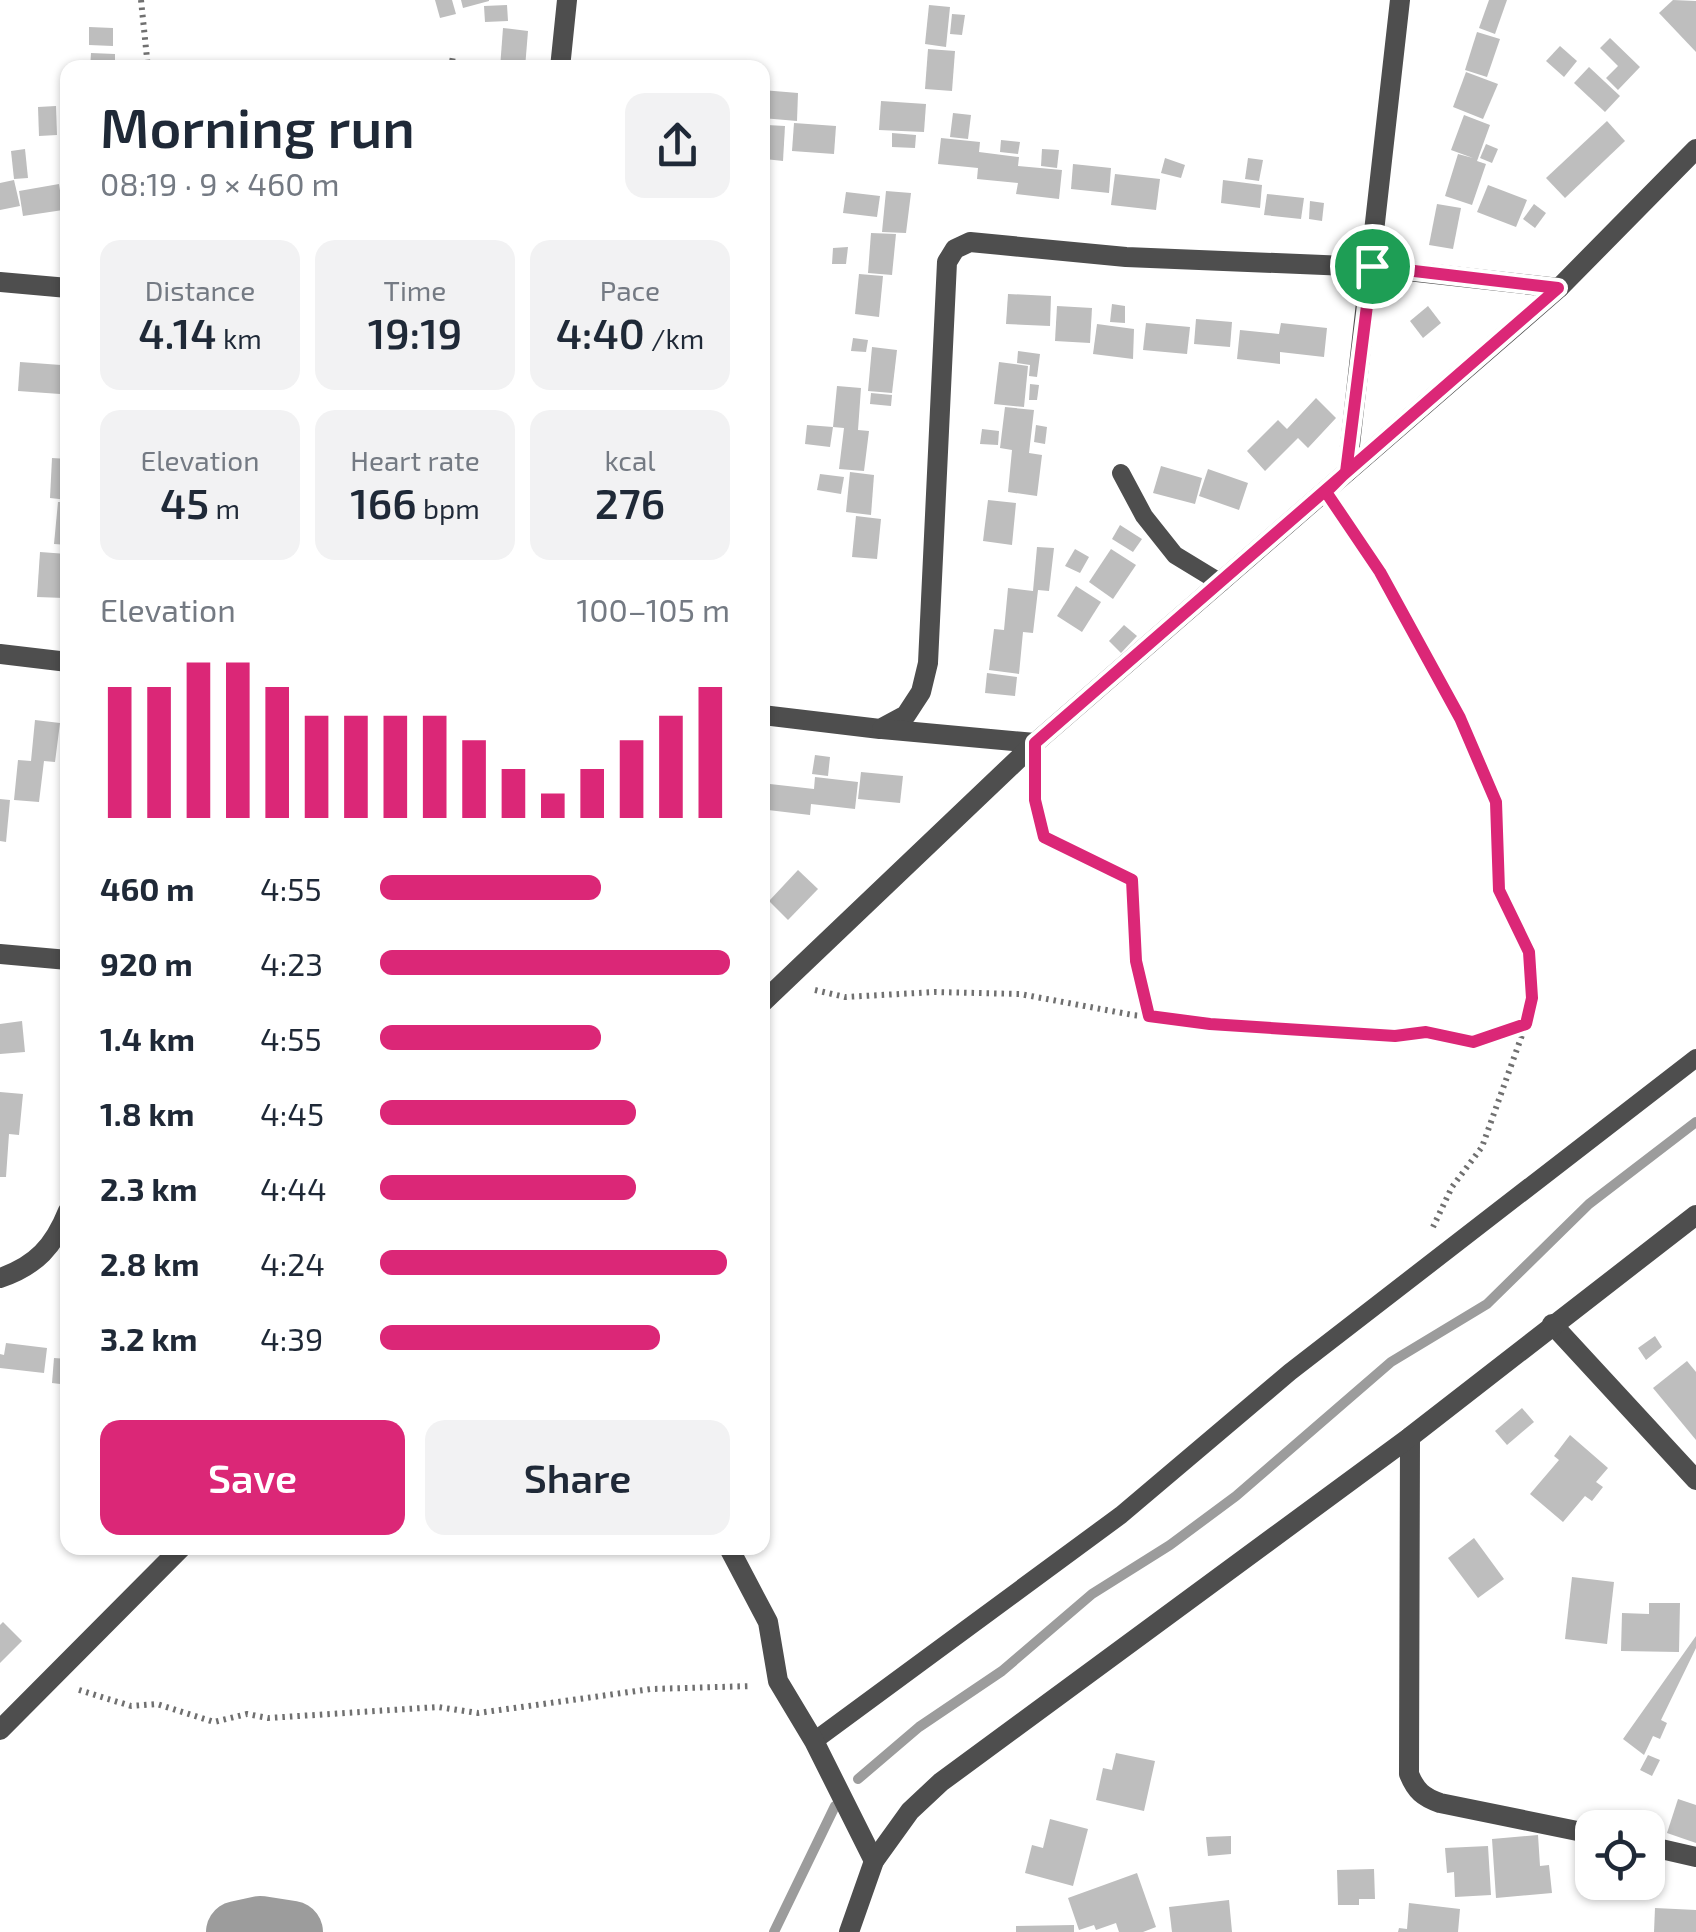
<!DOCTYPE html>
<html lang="en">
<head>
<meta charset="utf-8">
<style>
  :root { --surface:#fff; --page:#f2f2f3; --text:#1f2937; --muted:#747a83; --accent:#db2777 }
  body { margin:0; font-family:"Exo 2",sans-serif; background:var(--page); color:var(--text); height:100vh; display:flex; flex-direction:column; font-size:38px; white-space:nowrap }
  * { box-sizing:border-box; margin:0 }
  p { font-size:32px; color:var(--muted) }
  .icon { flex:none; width:55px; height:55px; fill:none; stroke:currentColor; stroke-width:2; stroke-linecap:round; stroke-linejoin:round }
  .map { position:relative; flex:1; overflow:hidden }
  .details { position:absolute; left:60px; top:60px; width:710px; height:1495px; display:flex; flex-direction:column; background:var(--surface); border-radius:20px; box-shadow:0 2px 8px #0004 }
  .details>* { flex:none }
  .fabs { position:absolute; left:1575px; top:1810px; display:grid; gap:20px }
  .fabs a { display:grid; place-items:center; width:90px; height:90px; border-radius:20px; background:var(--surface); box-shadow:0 2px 8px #0004; font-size:50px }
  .pin { position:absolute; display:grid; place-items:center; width:85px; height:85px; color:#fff; margin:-42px; border:5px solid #fff; border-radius:50%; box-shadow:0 2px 10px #0007 }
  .round { display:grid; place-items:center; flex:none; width:105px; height:105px; border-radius:20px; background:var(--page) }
  .summary { display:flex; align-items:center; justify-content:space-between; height:170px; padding:0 40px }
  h1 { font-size:55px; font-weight:600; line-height:75px }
  .metrics { display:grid; grid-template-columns:repeat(3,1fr); gap:15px; height:170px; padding:10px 40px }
  .metrics div { display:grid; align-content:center; border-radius:20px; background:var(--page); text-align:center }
  .metrics b { font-size:42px; font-weight:600 }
  .metrics small { font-size:28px; font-weight:400 }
  .metrics p { font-size:28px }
  .chart { height:280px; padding:20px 40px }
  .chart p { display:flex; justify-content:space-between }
  .chart svg { width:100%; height:180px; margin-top:10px; stroke:var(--accent); stroke-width:6 }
  .primary-button { display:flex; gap:20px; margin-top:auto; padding:20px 40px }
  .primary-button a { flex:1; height:115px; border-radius:20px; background:var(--accent); color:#fff; font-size:40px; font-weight:600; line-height:115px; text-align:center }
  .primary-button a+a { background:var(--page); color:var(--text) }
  ul { padding:0 40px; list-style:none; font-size:32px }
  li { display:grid; grid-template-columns:160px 120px 1fr; align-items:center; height:75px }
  li i { height:25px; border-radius:12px; background:var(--accent) }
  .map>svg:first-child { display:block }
</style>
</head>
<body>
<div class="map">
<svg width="1696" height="1932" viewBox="0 0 1696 1932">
  <rect width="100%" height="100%" fill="#fff"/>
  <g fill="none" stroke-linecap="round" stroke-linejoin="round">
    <g stroke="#9c9c9c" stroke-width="10">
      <polyline points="858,1779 919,1727 1002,1671 1092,1594 1170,1545 1236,1496 1391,1362 1487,1304 1589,1204 1696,1122"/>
      <polyline points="774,1932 835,1806"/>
    </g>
    <polyline stroke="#9c9c9c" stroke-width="62" points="237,1932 260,1927 292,1932"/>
  </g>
  <g fill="#bebebe">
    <polygon points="435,0 452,0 456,14 440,18"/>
    <polygon points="461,0 489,0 489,1 463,8"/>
    <polygon points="1489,0 1507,0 1495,34 1479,28"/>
    <polygon points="1673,0 1696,1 1696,52 1659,13"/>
    <polygon points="507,5 508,21 485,22 484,6"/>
    <polygon points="929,5 950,7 946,47 925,44"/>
    <polygon points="952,14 965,15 962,35 950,34"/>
    <polygon points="89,27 113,28 113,46 89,45"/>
    <polygon points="503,28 528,31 525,68 500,68"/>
    <polygon points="1477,32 1500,39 1487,77 1465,70"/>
    <polygon points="1610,38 1640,67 1618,90 1606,78 1618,66 1600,48"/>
    <polygon points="1560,46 1577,61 1564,77 1546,61"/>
    <polygon points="928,49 955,51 952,91 925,89"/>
    <polygon points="91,53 115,54 115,68 90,68"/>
    <polygon points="1589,67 1620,96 1605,112 1574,83"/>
    <polygon points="1466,72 1498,84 1483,119 1453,107"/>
    <polygon points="762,90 798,93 797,121 762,118"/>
    <polygon points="881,101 926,104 924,132 879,130"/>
    <polygon points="56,106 57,135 39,136 38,107"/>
    <polygon points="953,113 971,115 968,139 950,137"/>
    <polygon points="1464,115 1490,125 1477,161 1486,164 1472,205 1445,196 1458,154 1473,158 1451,150"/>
    <polygon points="1607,121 1625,141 1565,198 1546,178"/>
    <polygon points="794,123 836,126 834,154 792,151"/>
    <polygon points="767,125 785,126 783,161 765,159"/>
    <polygon points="892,133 916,135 915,148 892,147"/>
    <polygon points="941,138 980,142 979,152 1019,157 1018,166 1062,170 1059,199 1016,194 1018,183 977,179 978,168 938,164"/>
    <polygon points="1001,140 1020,142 1018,154 1000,152"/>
    <polygon points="1486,144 1498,149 1492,163 1480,158"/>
    <polygon points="25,149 28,178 14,179 11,151"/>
    <polygon points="1042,149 1059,150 1057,168 1041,166"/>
    <polygon points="1165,158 1185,165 1181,178 1161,173"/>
    <polygon points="1248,158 1263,160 1259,181 1245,179"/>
    <polygon points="1073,164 1111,168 1109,193 1071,189"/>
    <polygon points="1115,174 1160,179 1156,210 1111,205"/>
    <polygon points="14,180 20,206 0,210 0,183"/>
    <polygon points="1223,180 1262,185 1260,208 1221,203"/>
    <polygon points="59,184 63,210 23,216 19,191"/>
    <polygon points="1488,185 1527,200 1516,227 1477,212"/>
    <polygon points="886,191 911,193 906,233 882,232"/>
    <polygon points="846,192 880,196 877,217 843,213"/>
    <polygon points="1267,194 1304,198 1301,219 1264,215"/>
    <polygon points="1310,201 1324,203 1322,221 1309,219"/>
    <polygon points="1437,204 1461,208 1453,249 1429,245"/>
    <polygon points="1534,204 1546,213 1535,228 1523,219"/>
    <polygon points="871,233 896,234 892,275 868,273"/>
    <polygon points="848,247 846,264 832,264 833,248"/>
    <polygon points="859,274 883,276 879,317 855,314"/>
    <polygon points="1008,294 1051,296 1050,326 1006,324"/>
    <polygon points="1112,304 1125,306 1125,323 1110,322"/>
    <polygon points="1057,306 1092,308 1090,343 1055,341"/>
    <polygon points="1428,306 1441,323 1423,338 1410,321"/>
    <polygon points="1196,319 1232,322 1230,347 1194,344"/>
    <polygon points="1146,323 1190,327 1187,354 1143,350"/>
    <polygon points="1281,323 1327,328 1324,357 1280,352 1280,364 1237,359 1240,330 1279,334"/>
    <polygon points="1097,324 1134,329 1133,359 1093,354"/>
    <polygon points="853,338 868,340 866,352 851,351"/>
    <polygon points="872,347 897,350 892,393 868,391"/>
    <polygon points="1018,351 1040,354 1037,377 1029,376 1030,365 1017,363"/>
    <polygon points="20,362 61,365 60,394 18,391"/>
    <polygon points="999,362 1028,366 1024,407 994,404"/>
    <polygon points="1030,384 1039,385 1037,400 1029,400"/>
    <polygon points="837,386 861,388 858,430 869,431 864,471 839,469 844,428 833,427 830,447 805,444 807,425 833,427"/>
    <polygon points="871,393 892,395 891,406 870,404"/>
    <polygon points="1316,398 1336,418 1308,448 1298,438 1265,471 1247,451 1278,420 1287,429"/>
    <polygon points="1005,407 1034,410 1029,453 1042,455 1037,496 1008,492 1012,450 1000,448"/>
    <polygon points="1036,425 1047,427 1045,444 1034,442"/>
    <polygon points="982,429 999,431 998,445 980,444"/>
    <polygon points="52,458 68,459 68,500 50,498"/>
    <polygon points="1161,466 1202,478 1195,504 1153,493"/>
    <polygon points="1208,469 1248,483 1239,510 1199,496"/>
    <polygon points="850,472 874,475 871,515 846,512"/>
    <polygon points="820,474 844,477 841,494 817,490"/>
    <polygon points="988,500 1016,503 1012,545 983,541"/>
    <polygon points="58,502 68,502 68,545 54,544"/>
    <polygon points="856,516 881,519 877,559 852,557"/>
    <polygon points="1120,525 1142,539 1133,552 1112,539"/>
    <polygon points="1037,547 1054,548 1049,591 1038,590 1033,633 1023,632 1019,674 989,670 994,629 1004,630 1008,588 1033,591"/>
    <polygon points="1075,549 1089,557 1080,573 1065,566"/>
    <polygon points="1111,549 1136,565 1113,599 1089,582"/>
    <polygon points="40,552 67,554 64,598 37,597"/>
    <polygon points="1076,586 1101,602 1082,632 1057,616"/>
    <polygon points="1124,625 1137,636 1121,653 1109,641"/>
    <polygon points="987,673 1017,677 1015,696 985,693"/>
    <polygon points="35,720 60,723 55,762 44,761 39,802 14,800 18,760 31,761"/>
    <polygon points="815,755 830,757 828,776 812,774"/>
    <polygon points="861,772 903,776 900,803 858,799"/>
    <polygon points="815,777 858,782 855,809 811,804 810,815 768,810 770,784 814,789"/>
    <polygon points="0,799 10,800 6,842 0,841"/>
    <polygon points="798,870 818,889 788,920 769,901"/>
    <polygon points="22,1021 25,1052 0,1054 0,1024"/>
    <polygon points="0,1092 23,1094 19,1135 9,1134 6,1177 0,1177"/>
    <polygon points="1655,1336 1662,1347 1646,1360 1638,1348"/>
    <polygon points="6,1343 47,1348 44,1373 0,1368 0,1354 4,1355"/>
    <polygon points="54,1358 68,1359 68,1385 52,1383"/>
    <polygon points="1687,1361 1696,1372 1696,1440 1653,1388"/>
    <polygon points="1522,1408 1534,1422 1507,1445 1495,1431"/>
    <polygon points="1570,1435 1608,1468 1596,1482 1603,1487 1592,1501 1585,1496 1563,1522 1530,1494 1559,1460 1554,1456"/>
    <polygon points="1474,1538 1504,1579 1478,1598 1448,1558"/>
    <polygon points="1572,1577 1614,1582 1607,1644 1565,1639"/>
    <polygon points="1649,1603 1680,1603 1679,1652 1621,1651 1622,1613 1649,1614"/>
    <polygon points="3,1622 22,1641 0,1663 0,1625"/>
    <polygon points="1696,1636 1696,1648 1661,1720 1667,1723 1660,1739 1653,1736 1644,1755 1623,1739"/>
    <polygon points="1116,1753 1155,1761 1144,1811 1096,1800 1103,1768 1112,1770"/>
    <polygon points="1648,1755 1660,1760 1652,1776 1640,1770"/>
    <polygon points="1678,1799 1696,1805 1696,1843 1667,1833"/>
    <polygon points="1050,1819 1088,1829 1073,1886 1025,1873 1032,1845 1043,1848"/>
    <polygon points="1538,1835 1540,1866 1549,1865 1552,1893 1496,1898 1492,1839"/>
    <polygon points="1231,1836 1231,1854 1208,1856 1206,1837"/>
    <polygon points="1488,1846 1491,1895 1455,1897 1454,1872 1447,1873 1445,1848"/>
    <polygon points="1374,1869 1375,1899 1359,1899 1359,1905 1338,1905 1337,1870"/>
    <polygon points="1137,1873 1156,1927 1143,1932 1119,1932 1116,1923 1096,1930 1094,1925 1079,1930 1068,1898"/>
    <polygon points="1229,1900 1232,1932 1172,1932 1169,1907"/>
    <polygon points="1409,1903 1460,1909 1458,1932 1398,1932 1399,1928 1407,1929"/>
    <polygon points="1655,1908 1696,1910 1696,1932 1654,1932"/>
    <polygon points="1074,1925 1074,1932 1016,1932 1016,1926"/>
  </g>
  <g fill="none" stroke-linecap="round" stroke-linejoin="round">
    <g stroke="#707070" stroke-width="6" stroke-dasharray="2.5 5" stroke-linecap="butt">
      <polyline points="141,0 148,68"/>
      <polyline points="451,68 453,56"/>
      <polyline points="1341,514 1379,571 1460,718 1496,802 1499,890 1529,952 1532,998 1526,1024 1482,1147 1452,1187 1433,1227"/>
      <polyline points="1035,779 1035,800 1044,837 1132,880 1136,961 1149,1016"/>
      <polyline points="815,990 845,997 935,992 1020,994 1133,1015 1210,1023 1395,1036 1426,1032 1473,1043 1524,1025"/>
      <polyline points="79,1690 131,1706 157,1704 214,1722 247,1714 268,1718 438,1707 478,1713 651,1689 752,1686"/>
    </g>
    <g stroke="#4e4e4e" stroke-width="18">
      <polyline points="1121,473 1144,516 1175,555 1221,583"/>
      <polyline points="814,1741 1121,1515 1290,1372 1696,1058"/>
    </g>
    <g stroke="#4e4e4e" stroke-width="20">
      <polyline points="560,68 567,0"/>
      <polyline points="0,282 68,288"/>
      <polyline points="1347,472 1400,0"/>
      <polyline points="0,654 68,662"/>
      <polyline points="762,715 880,729 906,715 921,692 928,663 947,262 955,249 970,242 1126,257 1372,267 1559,288"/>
      <polyline points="882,729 1035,743"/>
      <polyline points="0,954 68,960"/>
      <polyline points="762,1003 1035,743 1559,288 1696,149"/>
      <path d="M0,1278C36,1266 54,1246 68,1211"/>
      <polyline points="1552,1324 1696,1480"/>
      <path d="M1410,1437L1409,1774C1416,1791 1423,1797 1440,1803L1592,1834"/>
      <polyline points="729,1548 768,1622 778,1681 814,1741 874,1861"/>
      <polyline points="0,1730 181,1548"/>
      <polyline points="1648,1846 1696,1857"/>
    </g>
    <polyline stroke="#4e4e4e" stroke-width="20" points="849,1932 874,1861 910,1811 941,1782 1410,1437 1696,1215"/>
  </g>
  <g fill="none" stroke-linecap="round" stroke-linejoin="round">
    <g stroke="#fff" stroke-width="20">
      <polyline id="route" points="1372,266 1346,472 1326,492 1380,572 1460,718 1496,802 1499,890 1529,952 1532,998 1526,1024 1473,1042 1426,1032 1395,1036 1210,1024 1149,1016 1136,961 1132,880 1044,837 1035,800 1035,743 1558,288 1372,266"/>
    </g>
    <use href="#route" stroke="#db2777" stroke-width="12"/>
  </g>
</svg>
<div class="fabs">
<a><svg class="icon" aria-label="locate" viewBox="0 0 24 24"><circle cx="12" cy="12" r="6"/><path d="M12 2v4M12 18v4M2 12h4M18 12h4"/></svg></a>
</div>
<div class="pin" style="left:1372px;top:266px;background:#1e9e55"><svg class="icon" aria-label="arrive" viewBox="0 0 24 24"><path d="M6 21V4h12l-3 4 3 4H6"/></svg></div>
<section class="details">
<div class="summary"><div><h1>Morning run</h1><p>08:19 · 9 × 460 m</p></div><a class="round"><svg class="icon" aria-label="share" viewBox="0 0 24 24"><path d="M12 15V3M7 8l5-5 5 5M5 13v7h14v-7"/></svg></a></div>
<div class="metrics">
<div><p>Distance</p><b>4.14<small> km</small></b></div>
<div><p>Time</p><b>19:19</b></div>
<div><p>Pace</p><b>4:40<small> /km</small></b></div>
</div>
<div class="metrics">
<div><p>Elevation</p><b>45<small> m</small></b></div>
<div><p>Heart rate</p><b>166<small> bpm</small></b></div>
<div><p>kcal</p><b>276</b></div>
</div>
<div class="chart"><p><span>Elevation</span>100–105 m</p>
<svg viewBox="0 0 160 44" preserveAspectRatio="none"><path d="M5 44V12M15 44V12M25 44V6M35 44V6M45 44V12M55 44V19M65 44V19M75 44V19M85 44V19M95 44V25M105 44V32M115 44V38M125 44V32M135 44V25M145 44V19M155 44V12"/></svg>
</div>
<ul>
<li><b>460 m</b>4:55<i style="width:63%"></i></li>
<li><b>920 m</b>4:23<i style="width:100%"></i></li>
<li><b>1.4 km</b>4:55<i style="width:63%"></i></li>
<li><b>1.8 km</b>4:45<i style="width:73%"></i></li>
<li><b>2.3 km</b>4:44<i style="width:73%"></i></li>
<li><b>2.8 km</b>4:24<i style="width:99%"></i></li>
<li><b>3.2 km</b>4:39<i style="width:80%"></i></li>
</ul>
<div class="primary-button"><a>Save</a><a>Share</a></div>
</section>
</div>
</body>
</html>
